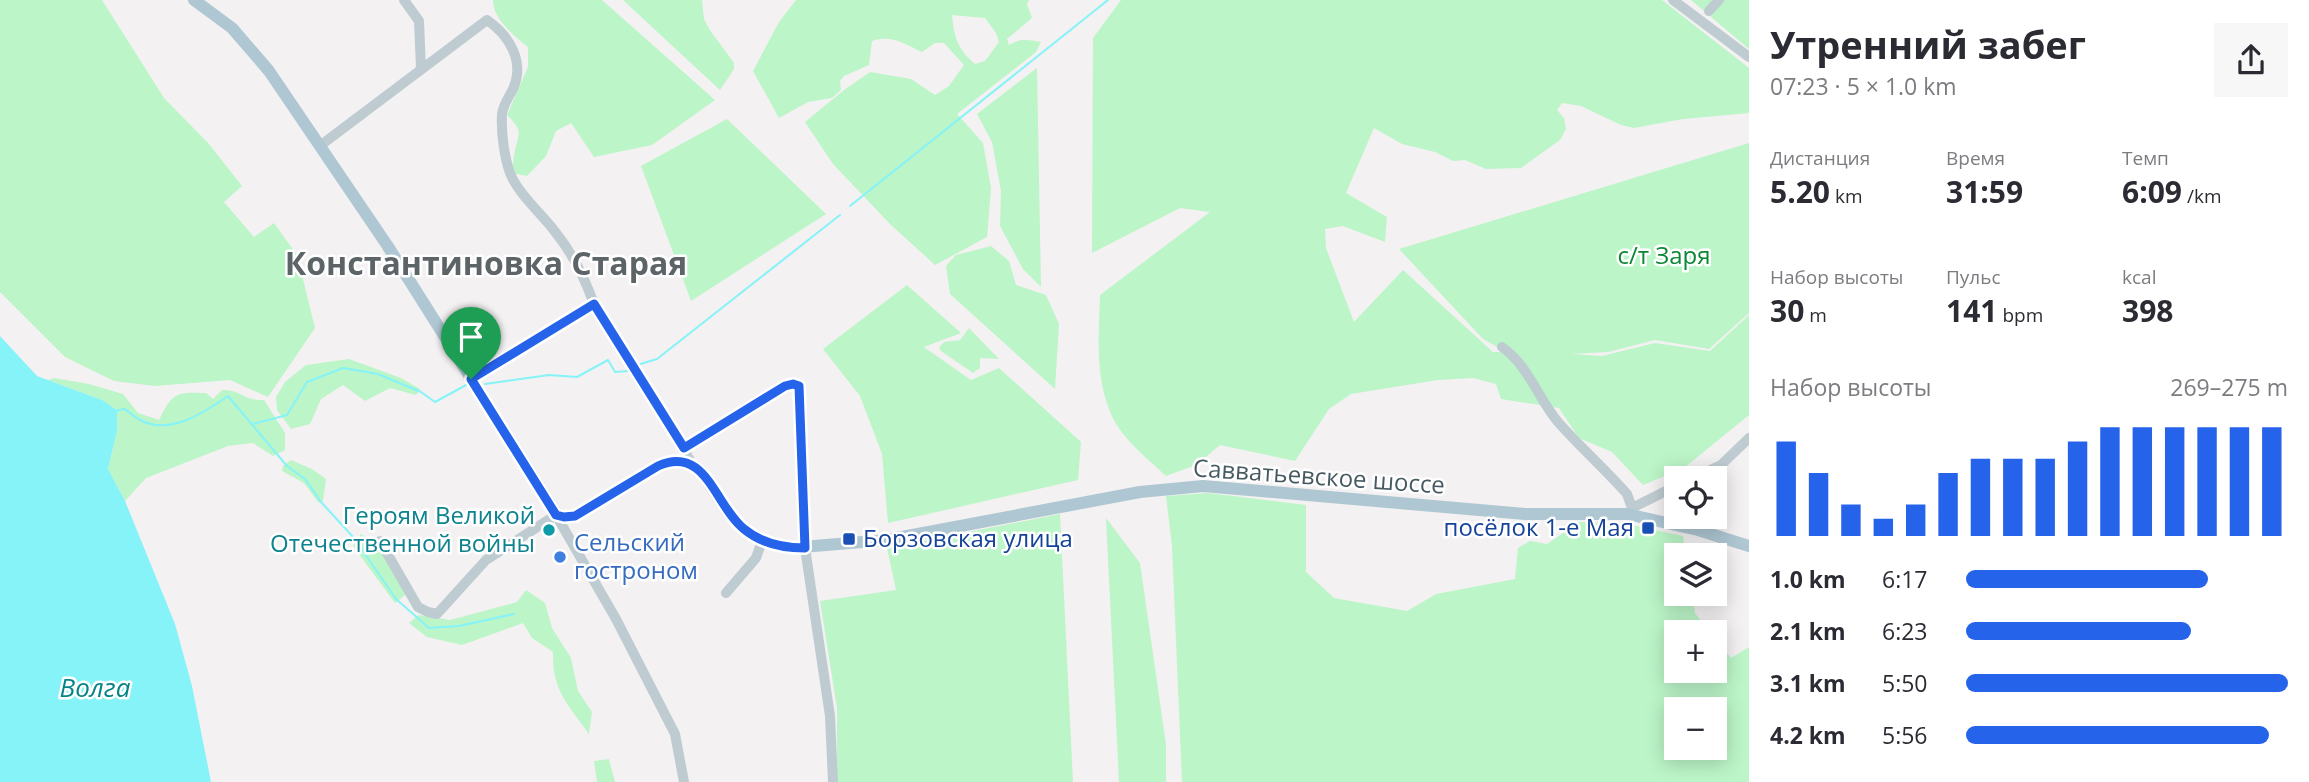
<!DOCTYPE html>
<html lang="ru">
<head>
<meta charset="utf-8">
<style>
  :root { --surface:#fff; --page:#f7f7f7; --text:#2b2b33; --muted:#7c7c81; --accent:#2563eb }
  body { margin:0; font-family:"Open Sans",sans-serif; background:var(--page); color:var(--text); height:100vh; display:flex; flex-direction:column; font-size:26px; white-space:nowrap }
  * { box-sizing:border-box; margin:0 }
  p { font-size:23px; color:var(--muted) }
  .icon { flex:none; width:38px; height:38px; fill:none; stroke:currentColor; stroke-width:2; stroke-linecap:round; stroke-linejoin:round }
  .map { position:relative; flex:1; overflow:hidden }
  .sheet { display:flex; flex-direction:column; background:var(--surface); width:560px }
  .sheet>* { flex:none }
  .buttons { position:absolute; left:1664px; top:466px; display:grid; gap:14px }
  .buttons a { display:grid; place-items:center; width:63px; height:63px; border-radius:0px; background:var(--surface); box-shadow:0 4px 18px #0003; font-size:35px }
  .pin { position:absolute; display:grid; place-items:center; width:60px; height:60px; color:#fff; margin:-72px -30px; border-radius:50% 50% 50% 0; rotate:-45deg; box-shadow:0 0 7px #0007 }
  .pin .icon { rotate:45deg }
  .round { display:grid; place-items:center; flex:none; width:74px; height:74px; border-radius:0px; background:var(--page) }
  .head { display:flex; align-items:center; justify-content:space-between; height:119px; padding:0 21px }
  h1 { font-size:38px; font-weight:700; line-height:52px }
  .metrics { display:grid; grid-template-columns:repeat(3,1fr); gap:10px; height:119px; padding:7px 21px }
  .metrics div { display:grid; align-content:center }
  .metrics b { font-size:30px; font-weight:700 }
  .metrics small { font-size:19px; font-weight:400 }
  .metrics p { font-size:19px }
  .chart { height:196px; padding:14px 21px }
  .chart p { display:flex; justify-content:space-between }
  .chart svg { width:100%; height:126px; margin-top:7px; stroke:var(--accent); stroke-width:6 }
  ul { padding:0 21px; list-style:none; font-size:23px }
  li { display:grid; grid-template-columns:112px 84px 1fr; align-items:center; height:52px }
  li i { height:18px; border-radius:9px; background:var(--accent) }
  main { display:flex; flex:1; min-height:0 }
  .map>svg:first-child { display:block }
</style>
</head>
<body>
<main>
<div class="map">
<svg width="1749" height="782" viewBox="0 0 1749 782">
  <rect width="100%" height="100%" fill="#f4f1f2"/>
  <g fill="#bcf5c8" fill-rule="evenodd">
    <polygon points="0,0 102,0 164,98 209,144 242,186 224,202 254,237 274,223 297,255 315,328 268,397 230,380 155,386 114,381 65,357 0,292"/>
    <path d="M493,0H602L715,100L652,145L594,157L571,123L556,131L546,156L527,176L512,173C513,166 513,158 515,150C520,131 522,130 507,115L528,67V47C514,36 493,19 493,0Z"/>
    <polygon points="623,0 702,0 704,19 709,29 734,63 734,69 720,90"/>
    <path d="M796,0H1029L1027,4L1032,18L1007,39L1009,45C1019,38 1029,40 1041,42L1036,52L957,114L983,143L991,188L987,237L935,265L890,224L833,164L805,122L844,90L870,72L911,79L935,95L949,86L964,65L944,43H935L922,52C906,44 890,34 872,41L869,65L844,76L840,81L841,90L832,98L808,102L779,118L753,71L779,22ZM952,15L985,18L996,33L999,42L985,61L975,64C958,49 954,38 952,15Z"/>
    <path d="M1121,0H1662L1749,68V113L1683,119L1634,128L1621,125L1581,106L1562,103L1557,110L1564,118L1566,129L1560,140L1521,168L1486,169L1465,160L1453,161L1435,152L1402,144L1374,128L1346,193L1387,217L1385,242L1343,226L1325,229L1326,248L1354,322L1403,270L1493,352H1506L1483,339L1399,249L1749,143V313L1709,349L1655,340L1608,352L1571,354L1602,356L1655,343L1710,351L1749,315V415L1684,468L1643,485L1612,452L1579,438L1559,408L1501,399L1496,384L1473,378L1438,380L1351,394L1329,409L1295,461L1220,445L1196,465L1166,476C1146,457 1118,436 1109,409C1095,373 1099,333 1100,295L1210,212L1180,208L1092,253L1093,38Z"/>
    <polygon points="1691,0 1749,0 1749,49"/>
    <polygon points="1037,68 1041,287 1023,269 1000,226 1001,191 992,142 977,114"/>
    <polygon points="727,119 826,214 691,301 641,166"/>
    <polygon points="991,246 1009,261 1016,285 1046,295 1059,324 1055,389 950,294 946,266 956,255"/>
    <polygon points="907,285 961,333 924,347 971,380 999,368 1081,442 1078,480 888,523 882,454 860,396 823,349"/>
    <polygon points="969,328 999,359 980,358 980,368 973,373 941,351 939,347 944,342 960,340"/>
    <polygon points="349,359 401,378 420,389 416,395 390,388 365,401 343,385 321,399 310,424 291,429 277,410 276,397 285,382 306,365"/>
    <path d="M54,378L89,384L123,394L138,413L159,420C173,392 176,392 206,393L213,399L222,390C243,390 243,401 264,400L285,433V450L273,456L253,443L228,446L146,478L125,501L108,469L117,431V410L102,400L48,380Z"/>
    <polygon points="291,460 312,469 326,479 323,501 319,503 304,483 282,471 283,466"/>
    <path d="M1208,493L1306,505V572L1334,598L1407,611L1436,594L1515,579L1518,548L1530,541L1547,544L1579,522L1623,523L1683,536L1686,555H1676V593H1692L1695,613L1710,632H1676V670H1715V638L1731,658L1749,647V782H1182L1172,546L1166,496ZM1676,709H1715V747H1676Z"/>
    <polygon points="1060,514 1073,782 837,782 837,708 820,601 896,590 887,548"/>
    <polygon points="1106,518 1140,563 1166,745 1166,782 1119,782"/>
    <polygon points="361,534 384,549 405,595 395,603 353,546"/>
    <path d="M526,590L545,603L552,628L571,658L578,691L592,712L589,734C568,704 552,691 553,652L532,638L523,623L462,645L427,637L409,623L419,615L450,620L517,602Z"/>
    <polygon points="609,759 615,782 597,782 594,761"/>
  </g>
  <polygon fill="#85f3f7" points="0,336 37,376 102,400 117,410 117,431 108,469 125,501 175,624 192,686 211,782 0,782"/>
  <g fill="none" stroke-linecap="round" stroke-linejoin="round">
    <g stroke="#85f3f7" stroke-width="2">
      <polyline points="850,206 1108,0"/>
      <polyline points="637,365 657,359 840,215"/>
      <polyline points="485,384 549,375 577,377 608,360 615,372 629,371"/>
      <path d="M116,411L124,409C130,412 135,418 142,421C171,435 205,412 228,396L287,466L305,479L321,502L354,538L396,599L429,628L459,626L514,614"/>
      <polyline points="253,424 287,415 307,382 343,368 378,374 421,392 435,402 468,384"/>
    </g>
    <g stroke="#beccd2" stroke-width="10">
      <polyline points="404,0 419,21 421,69"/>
      <polyline points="1673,0 1749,57"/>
      <polyline points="1709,11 1719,0"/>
      <path d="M321,145L487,20C510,36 525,62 513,89C509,97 503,105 502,114C501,132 504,156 510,173C518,194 543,215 556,233C573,254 585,279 594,304L693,465"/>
      <path d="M1502,347C1528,365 1538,398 1558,422C1580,447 1605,469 1627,494L1632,508"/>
      <polyline points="471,379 594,304"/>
      <polyline points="684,448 785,386 794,384 800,387 805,548 830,716 833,782"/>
      <polyline points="1694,478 1721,465 1749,438"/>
      <polyline points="1630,514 1632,508 1676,486"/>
      <polyline points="380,541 418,607 428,612 437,614 486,560 556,515 616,619 675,734 684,782"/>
      <polyline points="726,593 756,558 762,541"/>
    </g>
    <polyline stroke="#afc7d3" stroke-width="12" points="194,0 232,28 269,71 387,245 558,516 569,517 577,515 658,466 677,461 689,463 700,470 729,514 746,531 769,543 790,548 886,540 1140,492 1203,486 1525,514 1627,514 1698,530 1749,546"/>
  </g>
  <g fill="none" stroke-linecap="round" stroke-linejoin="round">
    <g stroke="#fff" stroke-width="14">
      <path id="route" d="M594,304L684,448L785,386L793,384L799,386L805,548C783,548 762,544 744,529C715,506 706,444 658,466L575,516L564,517L556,515L471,379Z"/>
    </g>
    <use href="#route" stroke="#2563eb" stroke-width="9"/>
  </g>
  <g fill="#1a4fb4" stroke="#fff" stroke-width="2.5">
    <rect x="1641" y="521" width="14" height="14" rx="3.5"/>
    <rect x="842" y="532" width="14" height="14" rx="3.5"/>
  </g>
  <circle fill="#0f9aa8" stroke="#fff" stroke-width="2.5" cx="549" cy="530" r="7"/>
  <circle fill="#3f7fe0" stroke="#fff" stroke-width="2.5" cx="560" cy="557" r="7"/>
  <g text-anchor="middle" stroke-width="5" stroke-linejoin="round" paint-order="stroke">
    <g font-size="24" fill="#0c8834" stroke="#fff">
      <text x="1664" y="264">с/т Заря</text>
    </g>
    <g font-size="24" fill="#475a62" stroke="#fff">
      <text transform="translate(1319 477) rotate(4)" y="8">Савватьевское шоссе</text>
    </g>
    <g font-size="24" fill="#0d838f" stroke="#fff" text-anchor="end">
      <text x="535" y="524">Героям Великой<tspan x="535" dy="28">Отечественной войны</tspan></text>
    </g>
    <g font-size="24" fill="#164399" stroke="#fff" text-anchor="end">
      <text x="1634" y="536">посёлок 1-е Мая</text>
      <text x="863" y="547" text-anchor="start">Борзовская улица</text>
    </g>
    <g font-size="24" fill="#366cbe" stroke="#fff" text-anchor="start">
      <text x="574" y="551">Сельский<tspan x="574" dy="28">гостроном</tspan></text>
    </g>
    <g font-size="26" font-style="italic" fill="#058488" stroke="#fff">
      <text x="95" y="697">Волга</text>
    </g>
    <g font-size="32" font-weight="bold" fill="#5d6467" stroke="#fff">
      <text x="486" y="275">Константиновка Старая</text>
    </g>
  </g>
</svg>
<div class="buttons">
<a><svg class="icon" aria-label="locate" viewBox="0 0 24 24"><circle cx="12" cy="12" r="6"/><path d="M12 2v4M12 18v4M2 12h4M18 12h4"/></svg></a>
<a><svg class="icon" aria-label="layers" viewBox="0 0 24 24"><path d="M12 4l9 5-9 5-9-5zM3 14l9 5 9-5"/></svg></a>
<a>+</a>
<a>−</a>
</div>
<div class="pin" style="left:471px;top:379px;background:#1e9e55"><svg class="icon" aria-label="arrive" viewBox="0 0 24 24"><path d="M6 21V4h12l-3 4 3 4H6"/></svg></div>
</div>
<section class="sheet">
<div class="head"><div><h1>Утренний забег</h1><p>07:23 · 5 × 1.0 km</p></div><a class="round"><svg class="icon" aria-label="share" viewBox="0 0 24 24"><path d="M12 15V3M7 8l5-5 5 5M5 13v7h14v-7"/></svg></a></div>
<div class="metrics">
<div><p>Дистанция</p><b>5.20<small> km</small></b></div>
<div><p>Время</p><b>31:59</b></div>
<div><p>Темп</p><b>6:09<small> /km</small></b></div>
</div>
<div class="metrics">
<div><p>Набор высоты</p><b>30<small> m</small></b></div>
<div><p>Пульс</p><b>141<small> bpm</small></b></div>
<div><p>kcal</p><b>398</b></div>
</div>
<div class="chart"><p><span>Набор высоты</span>269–275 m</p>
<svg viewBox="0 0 160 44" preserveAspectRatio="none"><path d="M5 44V11M15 44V22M25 44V33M35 44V38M45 44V33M55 44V22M65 44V17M75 44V17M85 44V17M95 44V11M105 44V6M115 44V6M125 44V6M135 44V6M145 44V6M155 44V6"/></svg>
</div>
<ul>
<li><b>1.0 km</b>6:17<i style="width:75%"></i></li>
<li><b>2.1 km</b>6:23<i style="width:70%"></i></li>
<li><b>3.1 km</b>5:50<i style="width:100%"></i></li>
<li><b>4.2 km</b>5:56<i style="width:94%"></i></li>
</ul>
</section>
</main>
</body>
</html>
